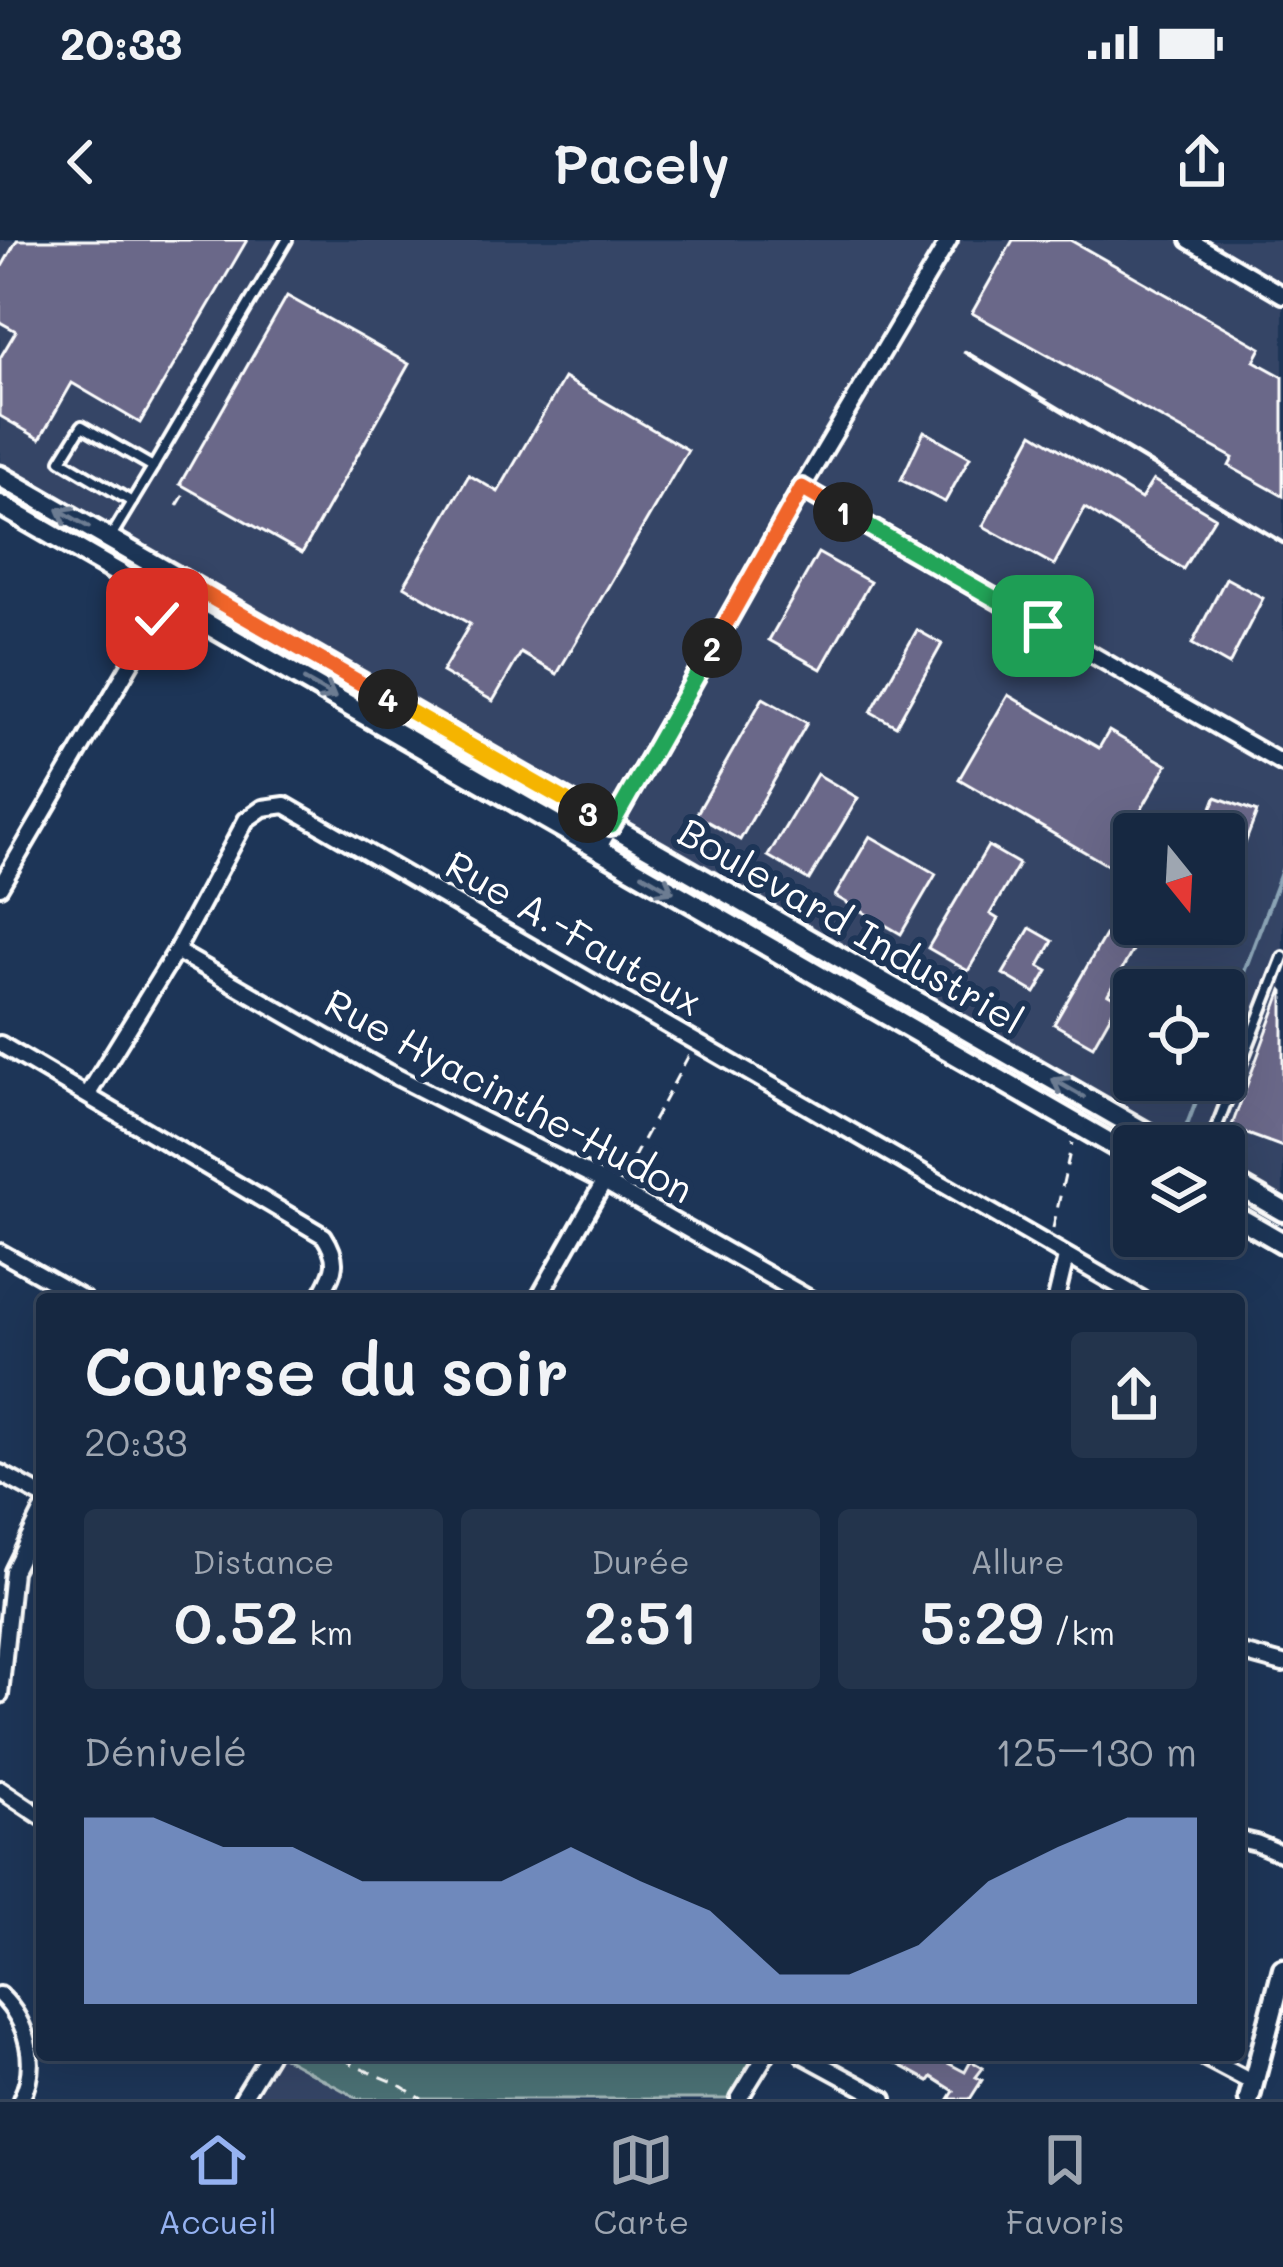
<!DOCTYPE html>
<html lang="fr">
<head>
<meta charset="utf-8">
<style>
  :root { --surface:#162841; --page:#23344c; --text:#f1f3f6; --muted:#9ea6b1; --line:#35445a; --accent:#95b2f1 }
  body { margin:0; font-family:Mali,sans-serif; background:var(--page); color:var(--text); height:100vh; display:flex; flex-direction:column; font-size:45px; white-space:nowrap }
  * { box-sizing:border-box; margin:0 }
  p { font-size:39px; color:var(--muted) }
  .icon { flex:none; width:66px; height:66px; fill:none; stroke:currentColor; stroke-width:2; stroke-linecap:round; stroke-linejoin:round }
  .map { position:relative; flex:1; overflow:hidden }
  .drawer { position:absolute; left:36px; top:1053px; width:1209px; height:768px; display:flex; flex-direction:column; background:var(--surface); border-radius:12px; box-shadow:0 12px 48px #0002,0 0 0 3px var(--line) }
  .drawer>* { flex:none }
  .needle { width:78px; rotate:162deg }
  .buttons { position:absolute; left:1113px; top:573px; display:grid; gap:24px }
  .buttons a { display:grid; place-items:center; width:132px; height:132px; border-radius:12px; background:var(--surface); box-shadow:0 12px 48px #0002,0 0 0 3px var(--line); font-size:60px }
  .pin { position:absolute; display:grid; place-items:center; width:102px; height:102px; color:#fff; margin:-51px; border-radius:24px; box-shadow:0 6px 18px #0006 }
  .km { position:absolute; width:60px; height:60px; margin:-30px; border-radius:50%; background:#222; color:#fff; font-size:33px; line-height:60px; text-align:center }
  .round { display:grid; place-items:center; flex:none; width:126px; height:126px; border-radius:12px; background:var(--page) }
  .headline { display:flex; align-items:center; justify-content:space-between; height:204px; padding:0 48px }
  h1 { font-size:66px; font-weight:600; line-height:90px }
  .metrics { display:grid; grid-template-columns:repeat(3,1fr); gap:18px; height:204px; padding:12px 48px }
  .metrics div { display:grid; align-content:center; border-radius:12px; background:var(--page); text-align:center }
  .metrics b { font-size:60px; font-weight:600 }
  .metrics small { font-size:33px; font-weight:400 }
  .metrics p { font-size:33px }
  .chart { height:336px; padding:24px 48px }
  .chart p { display:flex; justify-content:space-between }
  .chart svg { width:100%; height:216px; margin-top:12px; fill:var(--accent); opacity:.7 }
  .status { display:flex; justify-content:space-between; align-items:center; height:84px; padding:0 60px; background:var(--surface); direction:ltr }
  .status svg { height:33px; fill:currentColor }
  header { display:flex; justify-content:space-between; align-items:center; height:156px; padding:0 48px; background:var(--surface); font-size:54px; font-weight:600 }
  .dock { display:flex; justify-content:space-around; align-items:center; height:168px; border-top:3px solid var(--line); background:var(--surface); font-size:33px; color:var(--muted) }
  .dock a { display:grid; justify-items:center; gap:6px }
  .dock .selected { color:var(--accent) }
  .map>svg:first-child { display:block }
</style>
</head>
<body>
<div class="status"><b>20:33</b><svg viewBox="0 0 49 12"><path d="M0 12V9h3v3zM5 12V6h3v6zM10 12V3h3v9zM15 12V0h3v12zM26 1h20v11H26zM47 4h2v5h-2z"/></svg></div>
<header><svg class="icon" aria-label="back" viewBox="0 0 24 24"><path d="M15 5l-7 7 7 7"/></svg>Pacely<svg class="icon" aria-label="share" viewBox="0 0 24 24"><path d="M12 15V3M7 8l5-5 5 5M5 13v7h14v-7"/></svg></header>
<div class="map">
<svg width="1283" height="1859" viewBox="0 0 1283 1859">
  <rect width="100%" height="100%" fill="#1d3557"/>
  <filter id="ink" filterUnits="userSpaceOnUse"><feTurbulence type="fractalNoise" baseFrequency=".00833" numOctaves="2"/><feDisplacementMap in="SourceGraphic" scale="24" xChannelSelector="R" yChannelSelector="G"/><feConvolveMatrix kernelMatrix="1 2 1 2 8 2 1 2 1" color-interpolation-filters="sRGB"/></filter>
  <g filter="url(#ink)">
    <g fill="#344466" fill-rule="evenodd">
      <path d="M0,0H1283V966L1224,932V906H1179L0,228ZM1134,594H1224V684H1134ZM1134,750H1224V840H1134Z"/>
      <polygon points="269,1815 279,1815 359,1859 242,1859"/>
    </g>
    <polygon fill="#4b7174" stroke="#a5b8ba" stroke-width="3" points="279,1815 766,1815 739,1859 359,1859"/>
    <g fill="none" stroke-linecap="round" stroke-linejoin="round">
      <g stroke="#8da6b8" stroke-width="4.5">
        <polyline points="1224,785 1283,628"/>
        <polyline points="1187,885 1204,840"/>
      </g>
    </g>
    <g fill="#6a6889" stroke="#fff" stroke-width="3">
      <polygon points="17,0 247,0 140,183 72,143 40,199 0,176 0,118 16,91 0,82 0,30"/>
      <polygon points="1013,0 1070,0 1261,108 1254,121 1283,137 1283,256 1229,226 1233,218 972,73"/>
      <polygon points="287,56 409,124 302,313 180,244"/>
      <polygon points="564,138 688,210 557,434 521,413 493,461 442,432 470,384 404,346 469,235 498,252"/>
      <polygon points="924,191 970,217 945,262 901,240"/>
      <polygon points="1033,193 1141,259 1153,240 1215,277 1183,329 1085,268 1054,325 983,286"/>
      <polygon points="818,313 870,342 821,429 769,400"/>
      <polygon points="1226,338 1263,358 1229,425 1192,404"/>
      <polygon points="917,390 942,404 896,486 871,472"/>
      <polygon points="1008,455 1099,508 1109,491 1167,525 1109,626 959,539"/>
      <polygon points="763,458 807,483 740,600 696,575"/>
      <polygon points="817,534 858,558 809,640 768,616"/>
      <polygon points="1216,557 1257,572 1225,656 1224,594 1202,594"/>
      <polygon points="870,596 936,634 901,694 835,656"/>
      <polygon points="988,606 1019,624 990,674 998,679 968,731 928,708"/>
      <polygon points="1030,688 1053,701 1039,726 1048,731 1035,753 1003,734"/>
      <polygon points="1105,695 1133,710 1108,754 1119,760 1093,806 1054,784"/>
      <polygon points="1282,750 1283,751 1283,907 1231,888"/>
      <polygon points="881,1815 945,1815 942,1820 965,1832 971,1821 983,1828 976,1837 982,1840 970,1859 949,1859 954,1851 932,1837 929,1841"/>
    </g>
    <g fill="none" stroke-linecap="round" stroke-linejoin="round">
      <g stroke="#fff" stroke-width="16">
        <g id="service">
          <polyline points="132,262 61,220 82,186 153,227 287,0"/>
          <polyline points="110,298 153,227"/>
          <polyline points="1209,906 1283,717"/>
        </g>
      </g>
      <g stroke="#fff" stroke-width="22">
        <g id="minor">
          <polyline points="1189,0 1283,55"/>
          <polyline points="802,248 1283,524"/>
          <polyline points="598,609 802,248 949,0"/>
          <polyline points="0,647 180,339"/>
          <polyline points="176,711 387,832 604,942 810,1059"/>
          <path d="M0,804L324,996C342,1024 333,1032 319,1059"/>
          <polyline points="88,854 176,711 246,580 263,568 285,565 1142,1059"/>
          <polyline points="0,1012 83,1059"/>
          <polyline points="538,1059 604,942"/>
          <polyline points="1056,1059 1066,1017"/>
          <polyline points="0,1233 42,1256"/>
          <polyline points="1239,1412 1283,1424"/>
          <polyline points="0,1455 13,1331 42,1272"/>
          <polyline points="0,1549 42,1577"/>
          <polyline points="1239,1599 1256,1603 1283,1614"/>
          <path d="M0,1755C28,1782 39,1824 21,1859"/>
          <polyline points="803,1815 884,1859"/>
          <polyline points="1200,1815 1253,1843"/>
          <polyline points="242,1859 269,1815"/>
          <polyline points="739,1859 766,1815"/>
        </g>
      </g>
      <g stroke="#fff" stroke-width="27">
        <g id="tertiary">
          <polyline points="0,236 1169,906"/>
          <polyline points="0,265 1134,917"/>
          <polyline points="1224,937 1283,971"/>
          <polyline points="1224,969 1283,1003"/>
          <polyline points="1249,1859 1283,1729"/>
        </g>
      </g>
      <g stroke="#fff" stroke-width="3" stroke-dasharray="12 9" stroke-linecap="butt">
        <polyline points="177,266 188,248"/>
        <polyline points="623,937 690,813"/>
        <polyline points="1053,988 1072,903"/>
        <polyline points="342,1815 350,1823"/>
        <polyline points="347,1815 352,1825 396,1843 422,1859"/>
      </g>
      <use href="#service" stroke="#1d3557" stroke-width="8"/>
      <use href="#minor" stroke="#1d3557" stroke-width="14"/>
      <use href="#tertiary" stroke="#1d3557" stroke-width="18"/>
      <polyline stroke="#fff" stroke-width="4.5" points="965,112 1283,303"/>
    </g>
    <defs><path id="oneway-shaft" d="M-6 0H5M1.5-3L5.5 0L1.5 3" fill="none" stroke-width="1.6" stroke-linecap="round" stroke-linejoin="round" transform="scale(3)"/></defs>
    <g stroke="#6c7c92">
      <use href="#oneway-shaft" transform="translate(73 278) rotate(-150)"/>
      <use href="#oneway-shaft" transform="translate(320 449) rotate(30)"/>
      <use href="#oneway-shaft" transform="translate(658 643) rotate(30)"/>
      <use href="#oneway-shaft" transform="translate(1068 848) rotate(-150)"/>
    </g>
  </g>
  <g fill="none" stroke-linecap="round" stroke-linejoin="round" filter="url(#ink)">
    <g stroke="#fff" stroke-width="24">
      <polyline id="split-1" points="843,272 1043,386"/>
    </g>
    <g stroke="#fff" stroke-width="24">
      <polyline id="split-2" points="712,408 802,248 843,272"/>
    </g>
    <g stroke="#fff" stroke-width="24">
      <polyline id="split-3" points="588,573 611,586 712,408"/>
    </g>
    <g stroke="#fff" stroke-width="24">
      <polyline id="split-4" points="388,459 588,573"/>
    </g>
    <g stroke="#fff" stroke-width="24">
      <polyline id="split-5" points="188,344 388,459"/>
    </g>
    <g stroke="#fff" stroke-width="24">
      <polyline id="split-6" points="157,379 180,339 188,344"/>
    </g>
    <use href="#split-1" stroke="#22a559" stroke-width="15"/>
    <use href="#split-2" stroke="#f0652b" stroke-width="15"/>
    <use href="#split-3" stroke="#22a559" stroke-width="15"/>
    <use href="#split-4" stroke="#f5b400" stroke-width="15"/>
    <use href="#split-5" stroke="#f0652b" stroke-width="15"/>
    <use href="#split-6" stroke="#f5b400" stroke-width="15"/>
  </g>
  <g text-anchor="middle" stroke-width="12" stroke-linejoin="round" paint-order="stroke">
    <g font-size="39" fill="#fff" stroke="#1d3557">
      <text transform="translate(851 686) rotate(30)" y="14">Boulevard Industriel</text>
      <text transform="translate(574 693) rotate(30)" y="14">Rue A.-Fauteux</text>
      <text transform="translate(509 856) rotate(28)" y="14">Rue Hyacinthe-Hudon</text>
    </g>
  </g>
</svg>
<div class="buttons">
<a><svg class="needle" viewBox="-14 -14 28 28"><path d="M0-13l5 13h-10z" fill="#e53935"/><path d="M0 13l5-13h-10z" fill="#9ea6b1"/></svg></a>
<a><svg class="icon" aria-label="locate" viewBox="0 0 24 24"><circle cx="12" cy="12" r="6"/><path d="M12 2v4M12 18v4M2 12h4M18 12h4"/></svg></a>
<a><svg class="icon" aria-label="layers" viewBox="0 0 24 24"><path d="M12 4l9 5-9 5-9-5zM3 14l9 5 9-5"/></svg></a>
</div>
<div class="pin" style="left:1043px;top:386px;background:#1e9e55"><svg class="icon" aria-label="arrive" viewBox="0 0 24 24"><path d="M6 21V4h12l-3 4 3 4H6"/></svg></div>
<div class="pin" style="left:157px;top:379px;background:#d93025"><svg class="icon" aria-label="check" viewBox="0 0 24 24"><path d="M5 12l5 5 9-10"/></svg></div>
<b class="km" style="left:843px;top:272px">1</b>
<b class="km" style="left:712px;top:408px">2</b>
<b class="km" style="left:588px;top:573px">3</b>
<b class="km" style="left:388px;top:459px">4</b>
<section class="drawer">
<div class="headline"><div><h1>Course du soir</h1><p>20:33</p></div><a class="round"><svg class="icon" aria-label="share" viewBox="0 0 24 24"><path d="M12 15V3M7 8l5-5 5 5M5 13v7h14v-7"/></svg></a></div>
<div class="metrics">
<div><p>Distance</p><b>0.52<small> km</small></b></div>
<div><p>Durée</p><b>2:51</b></div>
<div><p>Allure</p><b>5:29<small> /km</small></b></div>
</div>
<div class="chart"><p><span>Dénivelé</span>125–130 m</p>
<svg viewBox="0 0 160 44" preserveAspectRatio="none"><path d="M0 44V6L10 6L20 12L30 12L40 19L50 19L60 19L70 12L80 19L90 25L100 38L110 38L120 32L130 19L140 12L150 6L160 6V44z"/></svg>
</div>
</section>
</div>
<nav class="dock">
<a class="selected"><svg class="icon" aria-label="home" viewBox="0 0 24 24"><path d="M3 11l9-7 9 7M6 9v11h12V9"/></svg>Accueil</a>
<a><svg class="icon" aria-label="map" viewBox="0 0 24 24"><path d="M3 6l6-2 6 2 6-2v14l-6 2-6-2-6 2zM9 4v14M15 6v14"/></svg>Carte</a>
<a><svg class="icon" aria-label="saved" viewBox="0 0 24 24"><path d="M7 4h10v16l-5-4-5 4z"/></svg>Favoris</a>
</nav>
</body>
</html>
